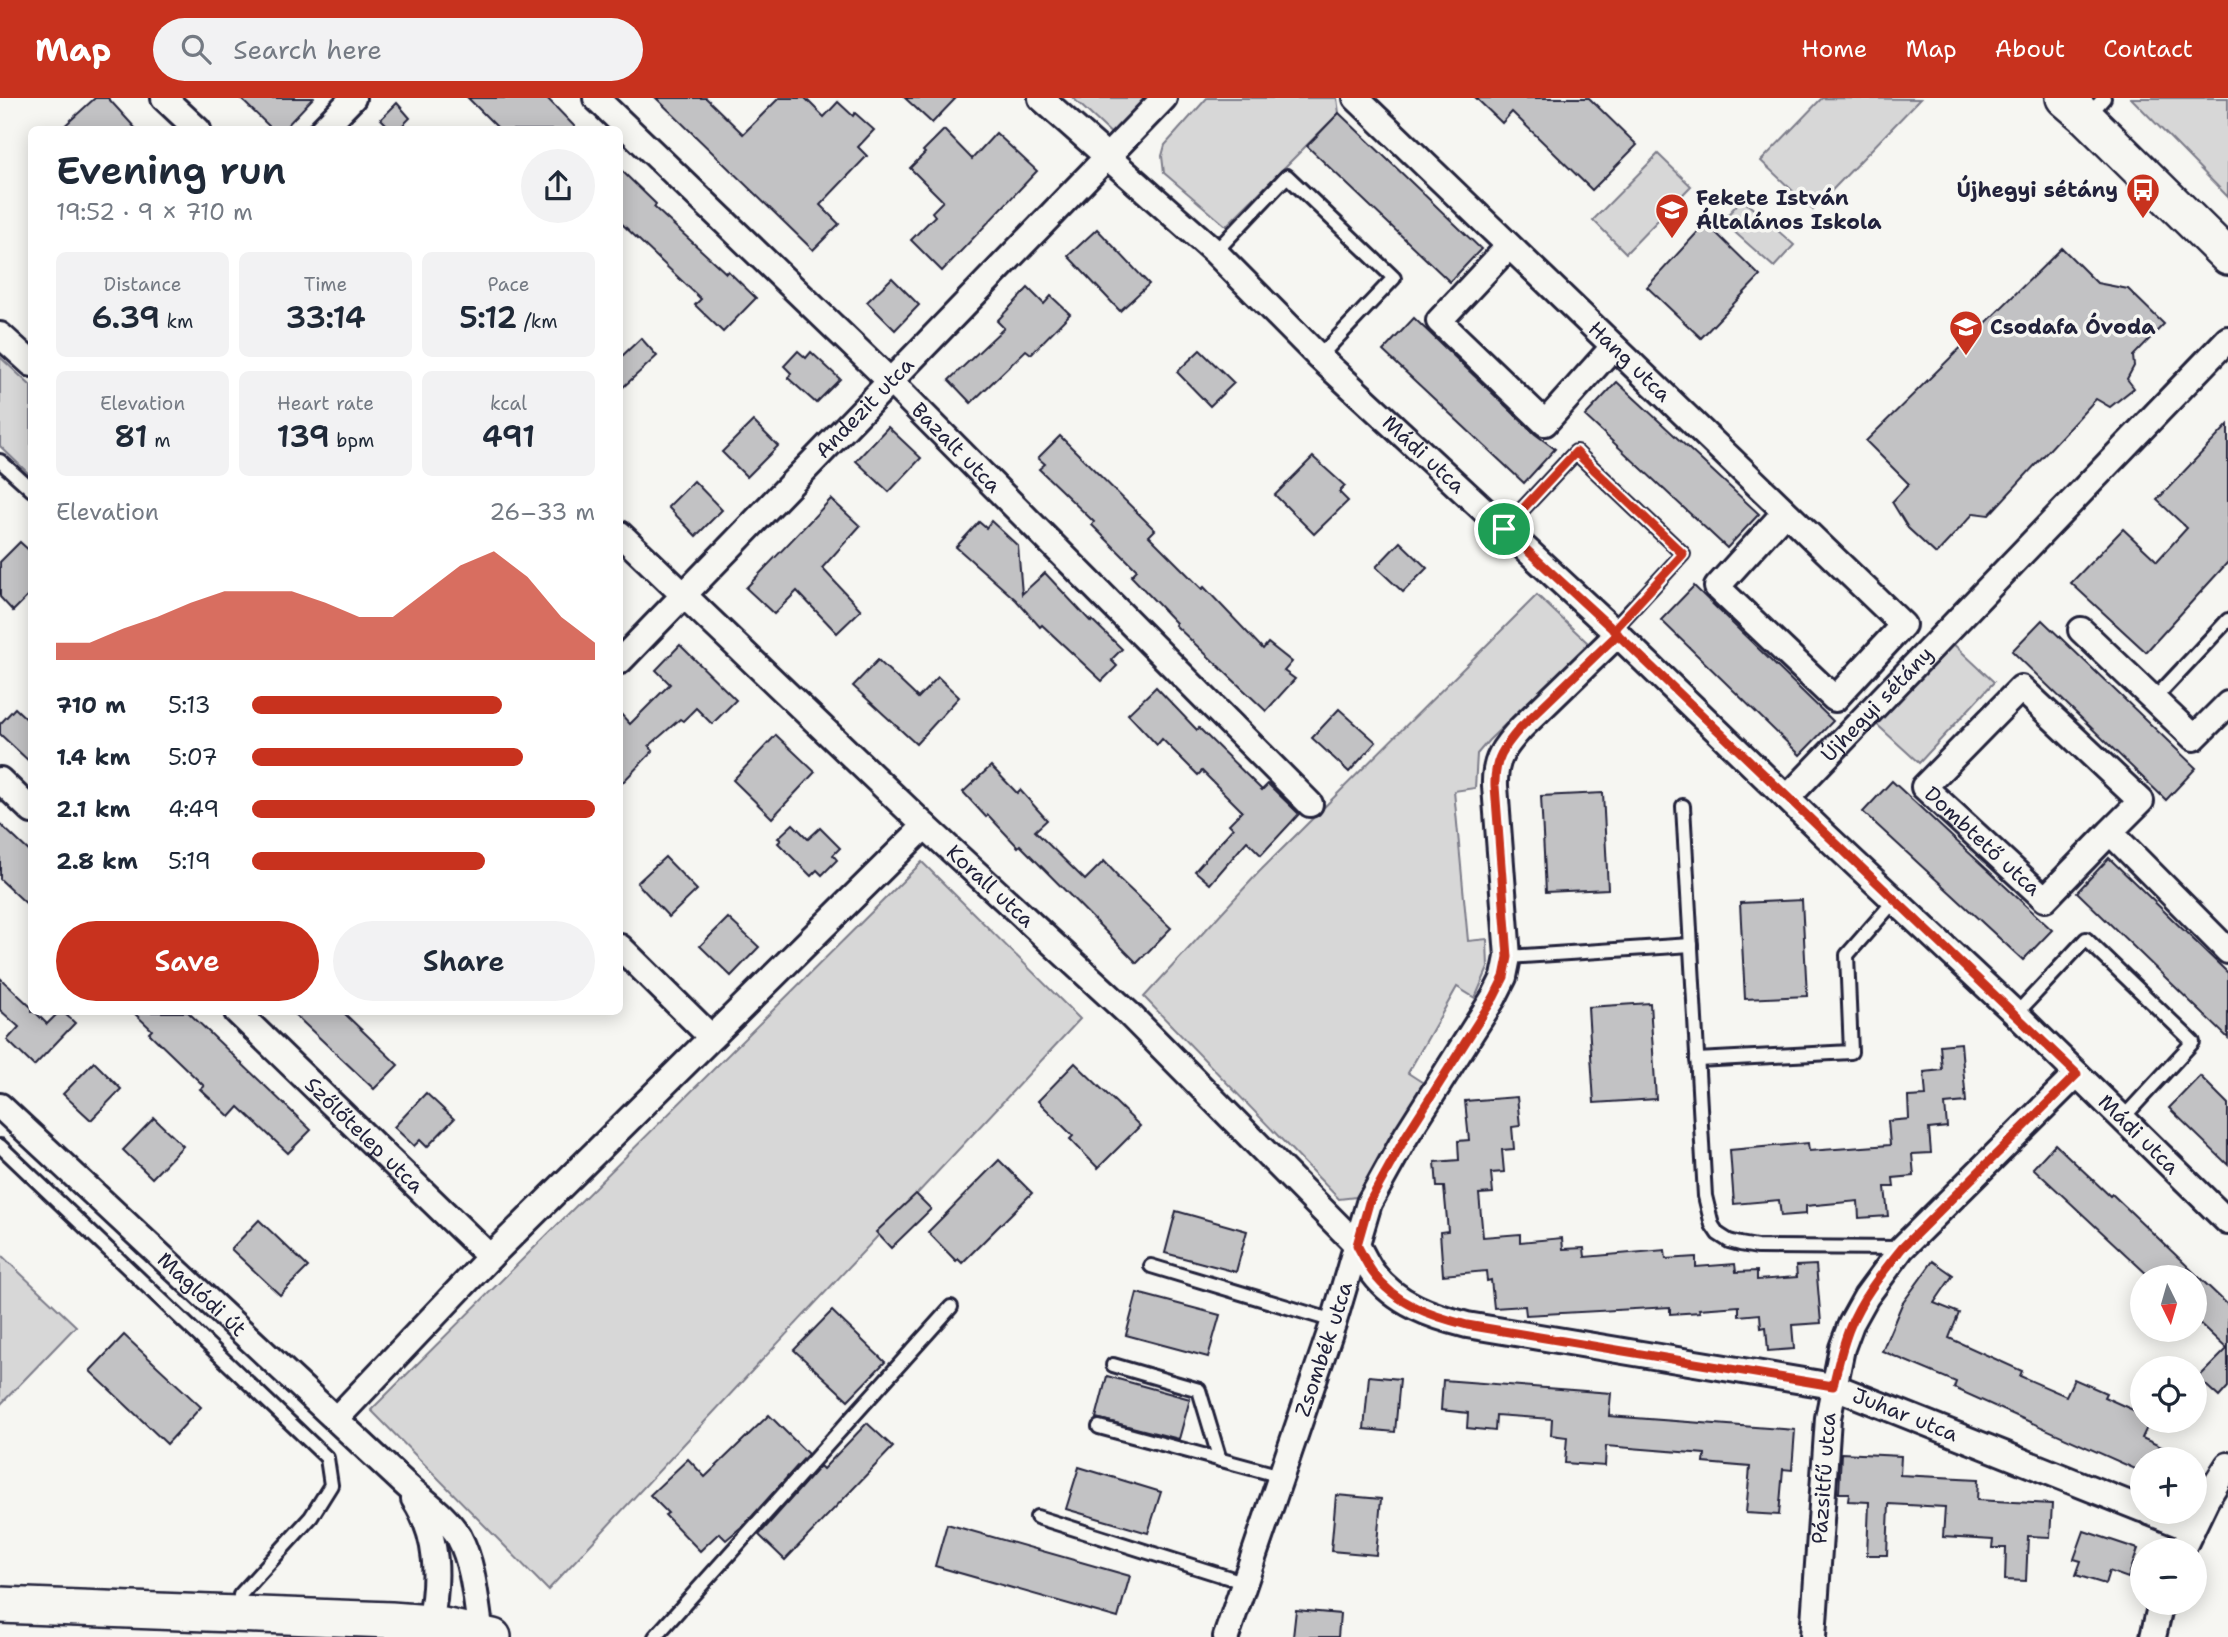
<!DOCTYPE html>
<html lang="en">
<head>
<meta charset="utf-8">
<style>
  :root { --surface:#fff; --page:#f2f2f3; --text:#1f2937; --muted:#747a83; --accent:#c8321e }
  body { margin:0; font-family:"Shantell Sans",sans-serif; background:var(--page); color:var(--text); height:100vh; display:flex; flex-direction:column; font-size:26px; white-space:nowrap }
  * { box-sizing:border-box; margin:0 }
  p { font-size:23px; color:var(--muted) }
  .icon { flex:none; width:38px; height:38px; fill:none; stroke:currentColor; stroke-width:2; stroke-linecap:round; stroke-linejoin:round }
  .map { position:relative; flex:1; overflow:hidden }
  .drawer { position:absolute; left:28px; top:28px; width:595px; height:889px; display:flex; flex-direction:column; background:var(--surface); border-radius:10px; box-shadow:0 4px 18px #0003 }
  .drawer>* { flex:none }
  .needle { width:46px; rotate:175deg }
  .tools { position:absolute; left:2130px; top:1167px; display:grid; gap:14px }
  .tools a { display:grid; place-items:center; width:77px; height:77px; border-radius:50%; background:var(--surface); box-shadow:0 4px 18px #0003; font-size:35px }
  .pin { position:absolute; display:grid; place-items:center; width:60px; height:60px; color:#fff; margin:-30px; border:4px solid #fff; border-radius:50%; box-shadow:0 2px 7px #0007 }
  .round { display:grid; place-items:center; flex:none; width:74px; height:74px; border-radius:37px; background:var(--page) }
  .head { display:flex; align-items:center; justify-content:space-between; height:119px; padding:0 28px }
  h1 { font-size:38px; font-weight:600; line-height:52px }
  .figures { display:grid; grid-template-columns:repeat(3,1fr); gap:10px; height:119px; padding:7px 28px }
  .figures div { display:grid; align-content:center; border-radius:10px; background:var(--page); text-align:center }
  .figures b { font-size:30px; font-weight:600 }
  .figures small { font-size:19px; font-weight:400 }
  .figures p { font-size:19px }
  .chart { height:196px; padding:14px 28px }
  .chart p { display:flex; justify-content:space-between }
  .chart svg { width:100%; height:126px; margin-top:7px; fill:var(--accent); opacity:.7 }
  .cta { display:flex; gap:14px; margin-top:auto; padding:14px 28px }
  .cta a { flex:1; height:80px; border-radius:42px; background:var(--accent); color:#fff; font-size:28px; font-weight:600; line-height:80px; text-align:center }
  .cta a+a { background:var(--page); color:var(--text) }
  ul { padding:0 28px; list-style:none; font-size:23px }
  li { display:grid; grid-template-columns:112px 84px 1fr; align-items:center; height:52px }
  li i { height:18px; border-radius:9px; background:var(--accent) }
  header { display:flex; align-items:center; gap:42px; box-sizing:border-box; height:98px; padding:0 35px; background:var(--accent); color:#fff }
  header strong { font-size:33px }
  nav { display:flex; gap:38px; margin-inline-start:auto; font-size:24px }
  .search { width:490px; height:63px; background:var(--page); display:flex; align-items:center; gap:18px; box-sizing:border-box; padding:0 24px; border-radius:38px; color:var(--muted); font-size:26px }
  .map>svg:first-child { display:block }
</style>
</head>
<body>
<header>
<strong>Map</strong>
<div class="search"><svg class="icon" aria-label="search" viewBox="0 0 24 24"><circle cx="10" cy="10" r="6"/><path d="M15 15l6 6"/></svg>Search here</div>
<nav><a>Home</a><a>Map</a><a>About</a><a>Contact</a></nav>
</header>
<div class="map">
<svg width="2228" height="1539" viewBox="0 0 2228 1539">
  <rect width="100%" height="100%" fill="#f6f6f2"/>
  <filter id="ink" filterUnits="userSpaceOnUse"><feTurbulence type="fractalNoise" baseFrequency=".0143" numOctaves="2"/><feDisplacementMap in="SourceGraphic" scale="14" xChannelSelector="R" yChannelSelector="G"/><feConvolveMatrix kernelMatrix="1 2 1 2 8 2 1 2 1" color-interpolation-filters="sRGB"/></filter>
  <g filter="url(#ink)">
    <g fill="#d7d7d7" stroke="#7c7c89" stroke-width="2">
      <polygon points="1073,0 1155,0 1116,40"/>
      <polygon points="1207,0 1337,0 1339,15 1226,128 1164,75 1162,58 1165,47"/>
      <polygon points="1822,0 1920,1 1813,112 1761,63"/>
      <polygon points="2131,0 2228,0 2228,99"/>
      <polygon points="1658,56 1691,88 1626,155 1593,122"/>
      <polygon points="1742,101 1794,147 1774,169 1722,123"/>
      <polygon points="0,259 31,288 31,378 0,348"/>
      <polygon points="1537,497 1589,546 1489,642 1477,656 1475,690 1454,693 1468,843 1487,841 1488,870 1475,900 1457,889 1408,975 1425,986 1356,1099 1339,1101 1144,899 1259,774"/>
      <polygon points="1949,542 1994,584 1919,665 1873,623"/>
      <polygon points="922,764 1080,921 548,1492 371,1312"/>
      <polygon points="0,1156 76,1228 0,1307"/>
    </g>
    <g fill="#c2c2c4" stroke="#22223b" stroke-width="2">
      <polygon points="95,0 108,0 137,32 60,32"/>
      <polygon points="240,0 313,0 283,32 273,32"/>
      <polygon points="468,0 547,0 578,32 500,32"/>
      <polygon points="656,0 706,0 743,36 779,0 805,0 824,19 838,4 853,18 855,15 874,32 858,49 867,58 820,107 839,126 813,152"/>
      <polygon points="905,0 956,0 932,25"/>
      <polygon points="1476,0 1589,0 1637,47 1592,92 1512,14 1502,25"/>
      <polygon points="397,5 410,20 398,32 392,32 381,21"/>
      <polygon points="1339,15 1481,151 1450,184 1307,48"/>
      <polygon points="944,32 972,61 996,35 1037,73 942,173 911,142 935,118 932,114 943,103 910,70 925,55 923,53"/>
      <polygon points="620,71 656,106 654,109 726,175 728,173 756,200 723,234 695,207 701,201 620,124"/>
      <polygon points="1706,125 1760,178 1701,240 1647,189"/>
      <polygon points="1097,131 1149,186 1120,213 1068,158"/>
      <polygon points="2062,150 2097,185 2128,191 2164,226 2133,258 2134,268 2127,281 2134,290 2110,309 2096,301 1989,417 1974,415 1936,456 1908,430 1892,404 1909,386 1866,343"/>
      <polygon points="892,180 919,207 895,232 867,204"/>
      <polygon points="1028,190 1044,206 1051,198 1070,216 1031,256 1026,252 971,305 949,282 1004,230 997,223"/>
      <polygon points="1414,220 1535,336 1555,351 1524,385 1383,253"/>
      <polygon points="641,240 657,258 620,292 620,260"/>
      <polygon points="1200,252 1234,285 1210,308 1177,274"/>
      <polygon points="798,253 806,260 811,254 840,281 816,305 788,280 791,275 784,268"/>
      <polygon points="1617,284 1759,416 1727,450 1585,318"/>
      <polygon points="753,323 778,348 747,379 722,354"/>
      <polygon points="2228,327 2228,464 2146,554 2071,485 2123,431 2157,463 2187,430 2157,402"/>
      <polygon points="888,329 921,360 889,394 856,363"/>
      <polygon points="1060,338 1155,432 1149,438 1202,491 1204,489 1263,551 1268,545 1292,564 1284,573 1295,581 1266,613 1175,527 1176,525 1131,478 1137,472 1092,427 1094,424 1039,371 1045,366 1038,360"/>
      <polygon points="1313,359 1345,388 1339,394 1348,403 1314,436 1275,397"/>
      <polygon points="694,383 722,412 696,438 668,409"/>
      <polygon points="831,401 860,428 822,470 861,512 837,535 797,493 774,516 746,490"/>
      <polygon points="991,423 1018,448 1022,496 1045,475 1091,524 1092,522 1122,551 1111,562 1117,568 1102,583 1042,527 1040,529 1016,502 956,449 979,424 986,430"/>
      <polygon points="20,444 32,455 32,494 13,513 0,499 0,464"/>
      <polygon points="1400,444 1427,470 1403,494 1376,469"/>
      <polygon points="1694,488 1833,623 1800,657 1661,522"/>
      <polygon points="2042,522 2196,670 2166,702 2012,553"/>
      <polygon points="680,547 736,602 712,626 696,610 683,623 680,621 649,648 653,653 620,687 620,615 630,626 670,586 656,572"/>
      <polygon points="878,562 918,600 938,579 959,599 916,646 853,588"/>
      <polygon points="1156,589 1197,632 1199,630 1262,692 1268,686 1299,716 1261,757 1247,743 1210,786 1195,773 1233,730 1229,726 1242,713 1202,673 1198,677 1162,641 1157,647 1128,616"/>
      <polygon points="15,610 32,626 32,666 0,636 0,626"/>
      <polygon points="1339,611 1376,644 1349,674 1312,640"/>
      <polygon points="776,637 815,674 772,720 733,682"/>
      <polygon points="991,668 1017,695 1020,692 1047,722 1035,733 1085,782 1104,763 1118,778 1117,779 1171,830 1137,865 1020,747 1018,749 988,717 986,719 963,694"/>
      <polygon points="1892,683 2052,832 2023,862 1863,714"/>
      <polygon points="1603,695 1608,791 1546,794 1541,698"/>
      <polygon points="0,726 32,756 32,811 0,781"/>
      <polygon points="793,726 808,741 820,730 840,750 833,757 837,762 822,777 817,772 811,778 778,745 781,742 778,740"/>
      <polygon points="665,759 697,792 669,819 637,785"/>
      <polygon points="2109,760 2228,875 2228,940 2077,794"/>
      <polygon points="1802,802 1807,898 1745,901 1740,805"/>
      <polygon points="728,820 759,849 731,878 700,848"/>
      <polygon points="0,880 32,910 32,914 35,914 47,926 59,914 63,914 75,925 34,968 7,942 19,929 0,912"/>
      <polygon points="1650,905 1656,1001 1594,1005 1588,909"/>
      <polygon points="133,914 188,914 311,1032 288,1055 239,1009 230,1019 200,991 204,988 149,935 152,932"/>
      <polygon points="292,914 343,914 398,967 374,991"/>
      <polygon points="1961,945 1966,1004 1945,1006 1947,1029 1929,1031 1931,1055 1912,1056 1914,1078 1893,1080 1894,1089 1885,1089 1888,1118 1859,1120 1858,1103 1806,1108 1806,1116 1781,1118 1779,1102 1734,1106 1730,1052 1808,1045 1809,1053 1890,1047 1888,1023 1909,1021 1908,999 1926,998 1924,974 1942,972 1940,947"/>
      <polygon points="94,964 121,991 91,1022 63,996"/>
      <polygon points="1075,965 1140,1028 1098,1070 1070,1041 1073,1038 1038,1003"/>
      <polygon points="2200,978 2228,1006 2228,1067 2169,1010"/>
      <polygon points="426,995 454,1021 427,1049 420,1042 414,1048 394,1029"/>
      <polygon points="1517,999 1520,1028 1512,1029 1514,1051 1502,1052 1504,1074 1491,1075 1493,1095 1479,1096 1483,1139 1520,1136 1520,1144 1562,1140 1563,1151 1584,1150 1585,1159 1665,1152 1666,1161 1696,1159 1696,1169 1735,1166 1736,1174 1757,1173 1757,1182 1797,1179 1796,1168 1816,1167 1821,1225 1792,1227 1794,1251 1768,1253 1766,1229 1761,1230 1760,1216 1739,1218 1739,1208 1699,1211 1700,1214 1670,1216 1670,1209 1526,1217 1525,1208 1494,1210 1491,1182 1487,1183 1486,1173 1443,1177 1440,1134 1448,1133 1444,1089 1437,1089 1435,1064 1459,1062 1458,1043 1469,1042 1465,1003"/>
      <polygon points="154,1020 183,1048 152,1080 123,1052"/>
      <polygon points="2055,1046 2110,1098 2112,1096 2228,1207 2228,1289 2219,1299 2198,1280 2227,1251 2194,1220 2194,1180 2151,1180 2033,1070"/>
      <polygon points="999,1062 1032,1095 962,1165 958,1161 956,1163 928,1134"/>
      <polygon points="916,1096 931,1111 891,1150 876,1134"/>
      <polygon points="1176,1113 1247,1133 1236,1174 1165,1155"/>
      <polygon points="259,1122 308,1169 280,1197 231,1151"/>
      <polygon points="1933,1163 1953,1177 1934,1205 1959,1215 1949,1240 2022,1273 2020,1278 2066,1298 2074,1281 2106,1295 2104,1299 2142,1316 2142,1323 2150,1323 2142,1340 2190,1362 2142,1362 2142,1374 1954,1290 1956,1284 1882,1253 1902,1206"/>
      <polygon points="1137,1195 1220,1217 1208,1259 1126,1237"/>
      <polygon points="832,1213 885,1264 848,1302 794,1252"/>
      <polygon points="124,1237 201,1309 167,1346 90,1273"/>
      <polygon points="1107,1278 1190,1301 1179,1341 1096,1320"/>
      <polygon points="1369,1278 1400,1281 1395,1334 1364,1331"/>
      <polygon points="1443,1282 1611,1295 1609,1318 1795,1332 1792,1372 1783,1371 1779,1417 1746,1415 1750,1369 1704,1365 1705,1356 1606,1348 1605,1368 1565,1365 1567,1339 1551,1337 1552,1321 1496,1317 1495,1333 1467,1330 1468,1315 1441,1312"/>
      <polygon points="769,1317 808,1356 746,1425 726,1442 719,1435 700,1453 665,1417 668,1415 650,1397 688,1361 705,1379"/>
      <polygon points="867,1325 893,1349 785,1462 759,1437 820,1368 823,1371"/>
      <polygon points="1841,1355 1901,1358 1900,1377 1978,1381 1977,1402 2052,1406 2050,1439 2028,1438 2026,1483 2005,1482 2006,1450 1992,1450 1993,1442 1943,1439 1945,1409 1889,1406 1887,1457 1867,1457 1869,1404 1848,1403 1849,1395 1839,1395"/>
      <polygon points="1079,1369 1161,1394 1148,1435 1066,1411"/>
      <polygon points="1336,1397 1381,1401 1376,1457 1331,1453"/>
      <polygon points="947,1426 1130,1478 1118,1520 935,1468"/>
      <polygon points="2084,1433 2138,1451 2128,1480 2109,1473 2105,1486 2076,1477 2081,1463 2074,1461"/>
      <polygon points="1296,1512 1340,1516 1338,1539 1293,1539"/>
    </g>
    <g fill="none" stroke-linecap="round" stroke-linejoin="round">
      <g stroke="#22223b" stroke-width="18">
        <g id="lane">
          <polyline points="2089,17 2104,0"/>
          <polyline points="1215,154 1287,78 1394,180 1319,259"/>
          <polyline points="0,363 32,392"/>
          <polyline points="1504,431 1576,354 1583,361 1683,456 1613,532"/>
          <polyline points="2154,601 2228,522"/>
          <polyline points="1683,708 1705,1098 1712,1127 1718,1136 1729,1143 1740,1146 1757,1149 1902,1150"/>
          <polyline points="1508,859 1691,847"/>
          <polyline points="2016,916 2086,841 2193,944 2122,1021"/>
          <polyline points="1697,962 1851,954 1847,857 1895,802"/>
          <polyline points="0,1048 327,1360 331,1387 311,1419 240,1497 239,1513"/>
          <polyline points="1151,1168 1334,1223"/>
          <polyline points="1113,1267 1199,1292 1220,1362"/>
          <polyline points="1099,1329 1281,1378"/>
          <polyline points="1037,1419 1246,1485"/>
          <polyline points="655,1539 951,1209"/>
        </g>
      </g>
      <g stroke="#22223b" stroke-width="30">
        <g id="street">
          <polyline points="164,0 198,32"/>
          <path id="s1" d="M596,0L890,283L1310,706"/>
          <path id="s2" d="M1041,0L1215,154L1319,259L1613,532L1826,738L2016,916L2228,1124"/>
          <path id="s3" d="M1356,0L1903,527L1835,601L1717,489L1785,414"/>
          <polyline points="322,32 353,0"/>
          <polyline points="1509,148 1439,223 1545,325 1613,249"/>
          <polyline points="0,237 32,266"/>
          <path id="s4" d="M620,436L925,728L1128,915L1357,1147C1362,1156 1367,1167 1373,1175C1396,1206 1432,1218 1467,1227L1833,1288L2142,1411"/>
          <polyline points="2081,532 2194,640 2228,606"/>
          <path id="s5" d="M620,563L1164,0"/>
          <polyline points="0,682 32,713"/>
          <path id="s6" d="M1787,700L2228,241"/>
          <path id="s7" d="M2110,734L2141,703L2021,590L1924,689L2045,801L2110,734L2228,853"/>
          <polyline points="620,849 711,939"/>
          <path id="s8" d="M237,914L490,1159"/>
          <path id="s9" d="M0,1008L404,1385C422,1402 446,1417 459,1439C474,1467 476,1505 481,1536"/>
          <polyline points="336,1321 490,1159 925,728"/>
          <path d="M414,1401C439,1439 439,1481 430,1525"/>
          <polyline points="2149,1414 2192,1431"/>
          <polyline points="2182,1452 2206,1402 2228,1367"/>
          <path id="s10" d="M1226,1539L1334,1223L1369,1105L1406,1038L1494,899L1504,879L1508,859L1495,688C1494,661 1504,649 1521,630L1618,536"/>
          <path id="s11" d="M1813,1539L1828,1320L1842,1250L1851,1226L1866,1199L1902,1150L2077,976"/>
          <polyline points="2153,1539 2161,1505"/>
        </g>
      </g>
      <g stroke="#22223b" stroke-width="40">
        <g id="secondary">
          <polyline points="2064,0 2086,19 2228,159"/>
          <polyline points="0,1507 391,1522 430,1525 493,1539"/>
        </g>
      </g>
      <use href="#lane" stroke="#f6f6f2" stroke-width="12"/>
      <use href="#street" stroke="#f6f6f2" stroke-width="24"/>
      <use href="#secondary" stroke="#f6f6f2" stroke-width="35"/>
    </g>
  </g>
  <g fill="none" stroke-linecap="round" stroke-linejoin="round" filter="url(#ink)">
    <g stroke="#fff" stroke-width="14">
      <path id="route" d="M1504,431L1618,536L1521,629C1504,649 1494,661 1495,688L1508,859L1504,879L1494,899L1406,1038L1369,1105L1357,1147C1362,1156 1367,1167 1373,1175C1395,1206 1432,1218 1467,1227L1833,1288C1838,1268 1842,1248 1850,1229C1862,1199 1883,1174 1902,1150L2077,976L1613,532L1683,456L1583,361L1576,354L1504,431"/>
    </g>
    <use href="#route" stroke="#c8321e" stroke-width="9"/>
  </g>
  <defs>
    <g id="bus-pin" transform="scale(1.75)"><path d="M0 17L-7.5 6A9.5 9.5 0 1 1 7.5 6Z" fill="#c8321e" stroke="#f6f6f2"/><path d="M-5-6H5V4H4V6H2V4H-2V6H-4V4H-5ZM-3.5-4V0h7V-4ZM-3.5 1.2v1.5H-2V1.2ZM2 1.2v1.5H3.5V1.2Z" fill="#fff"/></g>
    <g id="school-pin" transform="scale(1.75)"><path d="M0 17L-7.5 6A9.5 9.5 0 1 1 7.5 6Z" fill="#c8321e" stroke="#f6f6f2"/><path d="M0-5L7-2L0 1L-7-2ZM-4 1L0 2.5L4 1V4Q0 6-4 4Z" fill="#fff"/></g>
  </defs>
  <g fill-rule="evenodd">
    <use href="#bus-pin" x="2143" y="92"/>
    <use href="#school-pin" x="1672" y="112"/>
    <use href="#school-pin" x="1966" y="229"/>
  </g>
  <g text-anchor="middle" stroke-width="7" stroke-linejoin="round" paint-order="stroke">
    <g font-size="21" font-weight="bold" fill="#22223b" stroke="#f6f6f2" text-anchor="start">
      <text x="2118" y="99" text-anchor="end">Újhegyi sétány</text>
      <text x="1696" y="107">Fekete István<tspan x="1696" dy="24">Általános Iskola</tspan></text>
      <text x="1990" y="236">Csodafa Óvoda</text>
    </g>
    <g font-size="21" fill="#22223b" stroke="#f6f6f2">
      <text dy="7" stroke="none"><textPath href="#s3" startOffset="380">Hang utca</textPath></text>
      <text dy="7" stroke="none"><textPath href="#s5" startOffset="352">Andezit utca</textPath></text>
      <text dy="7" stroke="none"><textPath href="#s1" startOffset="502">Bazalt utca</textPath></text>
      <text dy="7" stroke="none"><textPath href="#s2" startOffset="523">Mádi utca</textPath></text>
      <text dy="7" stroke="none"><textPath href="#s6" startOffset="130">Újhegyi sétány</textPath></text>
      <text dy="7" stroke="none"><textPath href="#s7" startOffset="427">Dombtető utca</textPath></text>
      <text dy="7" stroke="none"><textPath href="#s4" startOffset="511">Korall utca</textPath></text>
      <text dy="7" stroke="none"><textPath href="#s8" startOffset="177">Szőlőtelep utca</textPath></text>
      <text dy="7" stroke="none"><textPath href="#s2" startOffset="1510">Mádi utca</textPath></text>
      <text dy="7" stroke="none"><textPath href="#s9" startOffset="276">Maglódi út</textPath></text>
      <text dy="7" stroke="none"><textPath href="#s10" startOffset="304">Zsombék utca</textPath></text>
      <text dy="7" stroke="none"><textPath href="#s4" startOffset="1615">Juhar utca</textPath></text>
      <text dy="7" stroke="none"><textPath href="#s11" startOffset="159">Pázsitfű utca</textPath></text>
    </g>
  </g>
</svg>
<div class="tools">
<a><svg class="needle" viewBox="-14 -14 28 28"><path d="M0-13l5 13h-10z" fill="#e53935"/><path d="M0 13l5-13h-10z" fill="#747a83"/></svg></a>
<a><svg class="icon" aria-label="locate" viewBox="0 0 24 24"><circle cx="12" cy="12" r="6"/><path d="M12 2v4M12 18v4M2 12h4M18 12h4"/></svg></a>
<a>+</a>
<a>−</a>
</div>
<div class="pin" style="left:1504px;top:431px;background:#1e9e55"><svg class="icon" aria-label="arrive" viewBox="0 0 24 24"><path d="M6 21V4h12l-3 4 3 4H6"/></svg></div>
<section class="drawer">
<div class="head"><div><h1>Evening run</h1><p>19:52 · 9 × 710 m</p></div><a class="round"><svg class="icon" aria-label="share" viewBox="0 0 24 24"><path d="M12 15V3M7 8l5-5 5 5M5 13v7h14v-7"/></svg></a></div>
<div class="figures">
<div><p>Distance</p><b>6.39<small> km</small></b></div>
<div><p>Time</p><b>33:14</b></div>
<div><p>Pace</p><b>5:12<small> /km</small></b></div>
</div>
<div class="figures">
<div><p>Elevation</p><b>81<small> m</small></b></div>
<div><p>Heart rate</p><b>139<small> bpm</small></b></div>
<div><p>kcal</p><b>491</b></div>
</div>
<div class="chart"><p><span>Elevation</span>26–33 m</p>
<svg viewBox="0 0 160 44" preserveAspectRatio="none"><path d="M0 44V38L10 38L20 33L30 29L40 24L50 20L60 20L70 20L80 24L90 29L100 29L110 20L120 11L130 6L140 15L150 29L160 38V44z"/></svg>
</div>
<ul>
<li><b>710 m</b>5:13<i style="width:73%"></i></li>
<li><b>1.4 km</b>5:07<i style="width:79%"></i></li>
<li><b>2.1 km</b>4:49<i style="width:100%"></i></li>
<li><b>2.8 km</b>5:19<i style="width:68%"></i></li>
</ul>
<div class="cta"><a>Save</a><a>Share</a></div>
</section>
</div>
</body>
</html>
